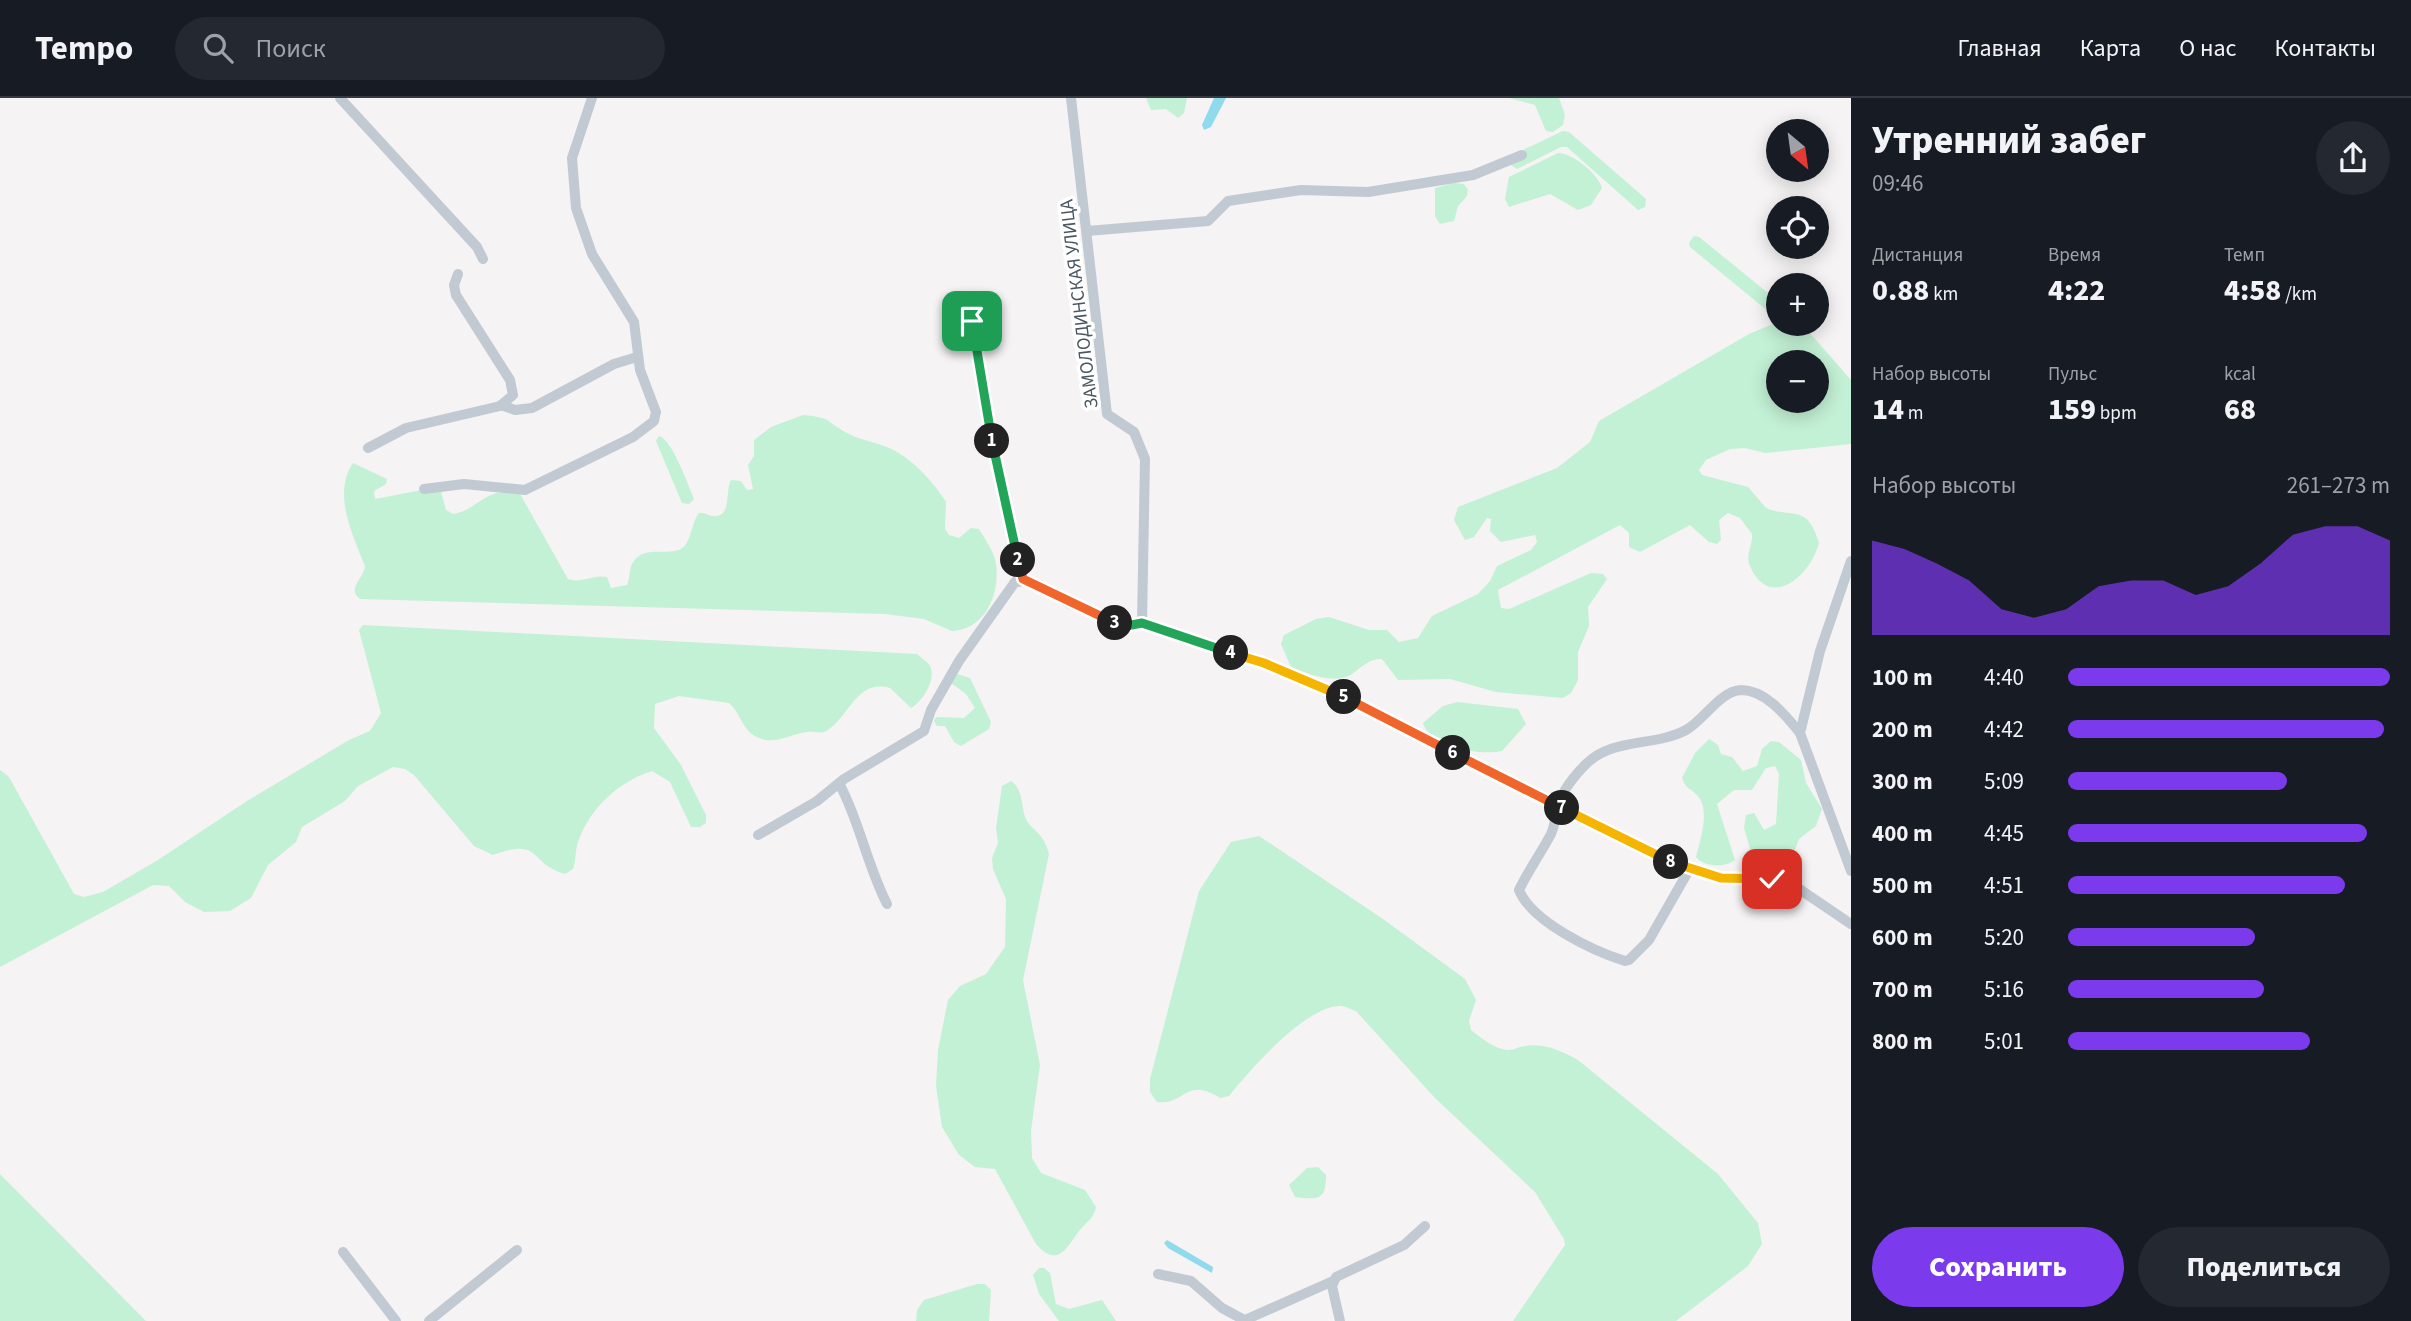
<!DOCTYPE html>
<html lang="ru">
<head>
<meta charset="utf-8">
<style>
  :root { --surface:#171b24; --page:#242831; --text:#f1f3f6; --muted:#9ea1a6; --line:#363941; --accent:#7c3aed }
  body { margin:0; font-family:"Source Sans 3",sans-serif; background:var(--page); color:var(--text); height:100vh; display:flex; flex-direction:column; font-size:26px; white-space:nowrap }
  * { box-sizing:border-box; margin:0 }
  p { font-size:23px; color:var(--muted) }
  .icon { flex:none; width:38px; height:38px; fill:none; stroke:currentColor; stroke-width:2; stroke-linecap:round; stroke-linejoin:round }
  .map { position:relative; flex:1; overflow:hidden }
  .sheet { display:flex; flex-direction:column; background:var(--surface); width:560px }
  .sheet>* { flex:none }
  .needle { width:46px; rotate:151deg }
  .fabs { position:absolute; left:1766px; top:21px; display:grid; gap:14px }
  .fabs a { display:grid; place-items:center; width:63px; height:63px; border-radius:50%; background:var(--surface); box-shadow:0 4px 18px #0003; font-size:35px }
  .pin { position:absolute; display:grid; place-items:center; width:60px; height:60px; color:#fff; margin:-30px; border-radius:14px; box-shadow:0 4px 10px #0006 }
  .km { position:absolute; width:35px; height:35px; margin:-18px; border-radius:50%; background:#222; color:#fff; font-size:19px; line-height:35px; text-align:center }
  .round { display:grid; place-items:center; flex:none; width:74px; height:74px; border-radius:37px; background:var(--page) }
  .head { display:flex; align-items:center; justify-content:space-between; height:119px; padding:0 21px }
  h1 { font-size:38px; font-weight:800; line-height:52px }
  .metrics { display:grid; grid-template-columns:repeat(3,1fr); gap:10px; height:119px; padding:7px 21px }
  .metrics div { display:grid; align-content:center }
  .metrics b { font-size:30px; font-weight:800 }
  .metrics small { font-size:19px; font-weight:400 }
  .metrics p { font-size:19px }
  .chart { height:196px; padding:14px 21px }
  .chart p { display:flex; justify-content:space-between }
  .chart svg { width:100%; height:126px; margin-top:7px; fill:var(--accent); opacity:.7 }
  .action { display:flex; gap:14px; margin-top:auto; padding:14px 21px }
  .action a { flex:1; height:80px; border-radius:42px; background:var(--accent); color:#fff; font-size:28px; font-weight:800; line-height:80px; text-align:center }
  .action a+a { background:var(--page); color:var(--text) }
  ul { padding:0 21px; list-style:none; font-size:23px }
  li { display:grid; grid-template-columns:112px 84px 1fr; align-items:center; height:52px }
  li i { height:18px; border-radius:9px; background:var(--accent) }
  header { display:flex; align-items:center; gap:42px; box-sizing:border-box; height:98px; padding:0 35px; background:var(--surface); border-bottom:2px solid var(--line) }
  header strong { font-size:33px }
  nav { display:flex; gap:38px; margin-inline-start:auto; font-size:24px }
  .search { width:490px; height:63px; background:var(--page); display:flex; align-items:center; gap:18px; box-sizing:border-box; padding:0 24px; border-radius:38px; color:var(--muted); font-size:26px }
  main { display:flex; flex:1; min-height:0 }
  .map>svg:first-child { display:block }
</style>
</head>
<body>
<header>
<strong>Tempo</strong>
<div class="search"><svg class="icon" aria-label="search" viewBox="0 0 24 24"><circle cx="10" cy="10" r="6"/><path d="M15 15l6 6"/></svg>Поиск</div>
<nav><a>Главная</a><a>Карта</a><a>О нас</a><a>Контакты</a></nav>
</header>
<main>
<div class="map">
<svg width="1851" height="1223" viewBox="0 0 1851 1223">
  <rect width="100%" height="100%" fill="#f5f3f3"/>
  <g fill="#c3f1d5" fill-rule="evenodd">
    <polygon points="1146,0 1187,0 1184,15 1178,20 1166,11 1151,12"/>
    <polygon points="1509,0 1559,0 1565,17 1563,27 1553,34 1546,33 1535,7"/>
    <polygon points="1563,33 1569,34 1646,101 1645,109 1638,112 1567,49 1561,49 1517,71 1509,66 1519,54"/>
    <path d="M1558,55C1573,55 1598,76 1602,90L1591,107L1578,112L1550,96L1509,109L1505,101L1509,79Z"/>
    <polygon points="1454,85 1464,86 1468,92 1467,98 1458,108 1454,123 1440,126 1435,118 1435,90"/>
    <path d="M1694,138L1699,139L1778,203V226H1802L1851,282V346L1765,355L1745,350L1730,351L1706,362L1699,372L1702,377L1748,389L1766,410C1793,421 1807,405 1819,445C1811,477 1770,514 1750,468C1745,457 1753,447 1752,436L1740,420L1728,415L1719,422L1721,442L1717,446L1709,444L1690,427L1640,454L1629,449V435L1620,427L1498,492L1501,510L1509,511L1591,475L1603,476L1607,481L1588,509L1589,528L1578,554V582L1571,595L1563,600L1496,594L1450,581L1398,582L1382,561C1368,561 1362,569 1352,576C1336,587 1307,576 1291,569L1281,546L1284,537L1316,521L1329,519L1369,532H1387L1399,544L1418,540L1432,518L1478,496L1490,483L1497,468L1531,452L1537,444L1535,437L1501,444L1490,433L1491,421L1487,420L1474,439L1465,442L1454,422L1458,409L1557,370L1590,344L1599,323L1749,236L1773,226L1769,214L1690,149L1689,145ZM1778,264H1816V303H1778Z"/>
    <path d="M803,317C834,320 823,322 847,335C857,341 875,344 887,349C911,359 933,383 946,404L945,431L949,437L959,440L971,430L979,431C984,440 992,451 995,461C1002,490 988,531 952,533L924,521L885,516L360,501C346,490 364,481 365,468C353,438 332,396 353,365L387,381L386,386L374,393L375,401L422,392L441,394L446,412L453,416C479,412 487,386 520,396L568,481C582,486 593,476 607,479L611,490L627,487C630,480 629,472 632,466C644,443 675,463 686,446C692,437 692,424 699,415C705,414 709,419 716,418C732,417 725,391 731,382L741,383L747,392L753,391L748,367L754,358V342L771,329Z"/>
    <path d="M659,338C672,341 688,387 694,401L689,406L682,405L656,343Z"/>
    <path d="M363,527L917,556C921,560 928,564 930,568C937,581 922,604 911,610L890,590C857,581 850,617 828,632C821,637 815,633 807,634C789,636 773,649 755,638C742,631 740,614 729,605L679,598L655,606L654,630L681,667L706,717V725L700,729H691L670,684L652,673C618,684 590,710 578,744C575,753 576,762 573,771L565,776C527,765 543,739 493,757L474,748L414,677L405,671L393,669L358,688L345,703L302,729L296,744L268,767L251,800L230,813L204,814L185,804L169,788L153,787L0,869V672L9,679L74,796L84,799L103,794L158,762L247,703L349,642L370,633L381,615L359,532Z"/>
    <polygon points="957,576 970,580 991,624 989,631 961,648 954,644 945,628 937,628 934,623 936,619 964,620 975,610 966,596 951,585"/>
    <path d="M1457,604L1518,611L1526,626L1502,653C1481,658 1430,649 1423,625L1443,608Z"/>
    <path d="M1709,641L1718,647L1721,656L1732,659L1743,673L1757,668L1762,651L1771,643L1779,644L1801,662L1806,685L1822,711L1816,728L1799,741L1787,772L1751,771L1746,767L1750,750L1744,730L1746,717L1754,715L1764,732L1776,726L1779,676L1775,668L1766,670L1752,692H1734L1717,706L1735,762C1725,770 1704,769 1696,759C1700,742 1711,712 1697,697C1690,690 1685,690 1682,680L1695,655Z"/>
    <path d="M1011,683C1023,691 1021,706 1025,719C1030,732 1044,734 1049,756L1023,882L1040,967L1031,1033L1032,1060L1041,1075L1085,1092L1096,1109C1094,1121 1086,1124 1079,1133C1067,1149 1058,1171 1036,1146L995,1071L975,1069L959,1057L942,1029L936,988L938,952L948,902L960,888L986,876L1005,849L1006,801L993,771L992,760L998,745L996,730L1002,688Z"/>
    <path d="M1259,738L1383,821L1465,881L1476,902L1469,923L1471,932C1481,940 1496,952 1509,952C1515,952 1520,948 1525,948C1545,945 1561,953 1578,962L1718,1076L1758,1125L1762,1146L1748,1168L1676,1223H1513L1565,1147L1564,1141L1535,1094L1435,1000L1356,913C1352,912 1345,908 1341,908C1306,907 1249,973 1229,998L1220,1000C1184,978 1186,1008 1157,1004L1150,994V981L1199,793L1231,744Z"/>
    <path d="M1318,1069L1326,1077C1326,1102 1319,1102 1295,1099L1289,1087L1307,1070Z"/>
    <polygon points="0,1076 146,1223 0,1223"/>
    <polygon points="1039,1170 1044,1170 1050,1175 1056,1206 1069,1211 1102,1202 1116,1223 1059,1223 1039,1196 1033,1177"/>
    <polygon points="977,1186 985,1186 991,1192 989,1223 916,1223 917,1212 924,1202"/>
  </g>
  <g fill="#90daee">
    <polygon points="1214,0 1226,0 1211,29 1204,32 1202,27"/>
    <polygon points="1167,1142 1213,1169 1212,1175 1168,1150 1164,1145"/>
  </g>
  <g fill="none" stroke-linecap="round" stroke-linejoin="round">
    <g stroke="#c1cad2" stroke-width="10">
      <polyline points="340,0 477,149 483,161"/>
      <polyline points="1071,0 1107,316 1134,334 1145,361 1142,525 1264,565 1317,586 1677,767 1721,780 1789,784 1851,826"/>
      <polyline points="1087,133 1208,123 1228,103 1301,92 1368,94 1473,77 1522,57"/>
      <polyline points="972,223 985,311 1023,481"/>
      <polyline points="501,307 515,312 532,310 614,266 637,259"/>
      <polyline points="368,350 406,330 500,308 513,297 510,282 456,197 454,187 458,176"/>
      <polyline points="424,391 464,386 525,392 633,339 654,323 656,314 640,272 634,224 592,156 576,110 572,60 592,0"/>
      <polyline points="1851,463 1820,553 1800,635 1851,773"/>
      <path d="M840,687C860,725 867,767 887,806"/>
      <polyline points="758,737 817,703 844,681 924,633 931,612 959,563 1015,484 1029,483 1068,505 1126,528 1142,525"/>
      <path d="M1689,772L1649,842L1629,862L1625,863C1593,853 1532,824 1519,792C1528,773 1541,755 1551,736C1555,727 1555,720 1557,711C1561,695 1574,678 1586,666C1614,639 1654,649 1686,632C1704,622 1720,593 1741,592C1766,592 1786,618 1800,635"/>
      <polyline points="343,1154 396,1223"/>
      <polyline points="1158,1176 1191,1183 1222,1210 1246,1223"/>
      <polyline points="1245,1222 1333,1183"/>
      <polyline points="429,1223 517,1152"/>
      <polyline points="1340,1223 1332,1188 1336,1179 1404,1147 1425,1128"/>
    </g>
  </g>
  <g fill="none" stroke-linecap="round" stroke-linejoin="round">
    <g stroke="#fff" stroke-width="14">
      <polyline id="split-1" points="972,223 992,343"/>
    </g>
    <g stroke="#fff" stroke-width="14">
      <polyline id="split-2" points="992,343 1018,462"/>
    </g>
    <g stroke="#fff" stroke-width="14">
      <polyline id="split-3" points="1018,462 1023,481 1115,525"/>
    </g>
    <g stroke="#fff" stroke-width="14">
      <polyline id="split-4" points="1115,525 1126,528 1142,525 1231,555"/>
    </g>
    <g stroke="#fff" stroke-width="14">
      <polyline id="split-5" points="1231,555 1264,565 1344,599"/>
    </g>
    <g stroke="#fff" stroke-width="14">
      <polyline id="split-6" points="1344,599 1453,655"/>
    </g>
    <g stroke="#fff" stroke-width="14">
      <polyline id="split-7" points="1453,655 1562,710"/>
    </g>
    <g stroke="#fff" stroke-width="14">
      <polyline id="split-8" points="1562,710 1671,764"/>
    </g>
    <g stroke="#fff" stroke-width="14">
      <polyline id="split-9" points="1671,764 1721,780 1772,781"/>
    </g>
    <use href="#split-1" stroke="#22a559" stroke-width="9"/>
    <use href="#split-2" stroke="#22a559" stroke-width="9"/>
    <use href="#split-3" stroke="#f0652b" stroke-width="9"/>
    <use href="#split-4" stroke="#22a559" stroke-width="9"/>
    <use href="#split-5" stroke="#f5b400" stroke-width="9"/>
    <use href="#split-6" stroke="#f0652b" stroke-width="9"/>
    <use href="#split-7" stroke="#f0652b" stroke-width="9"/>
    <use href="#split-8" stroke="#f5b400" stroke-width="9"/>
    <use href="#split-9" stroke="#f5b400" stroke-width="9"/>
  </g>
  <g text-anchor="middle" stroke-width="7" stroke-linejoin="round" paint-order="stroke">
    <g font-size="19" fill="#4a5661" stroke="#fff">
      <text transform="translate(1078 206) rotate(-97)" y="7">ЗАМОЛОДИНСКАЯ УЛИЦА</text>
    </g>
  </g>
</svg>
<div class="fabs">
<a><svg class="needle" viewBox="-14 -14 28 28"><path d="M0-13l5 13h-10z" fill="#e53935"/><path d="M0 13l5-13h-10z" fill="#9ea1a6"/></svg></a>
<a><svg class="icon" aria-label="locate" viewBox="0 0 24 24"><circle cx="12" cy="12" r="6"/><path d="M12 2v4M12 18v4M2 12h4M18 12h4"/></svg></a>
<a>+</a>
<a>−</a>
</div>
<div class="pin" style="left:972px;top:223px;background:#1e9e55"><svg class="icon" aria-label="arrive" viewBox="0 0 24 24"><path d="M6 21V4h12l-3 4 3 4H6"/></svg></div>
<div class="pin" style="left:1772px;top:781px;background:#d93025"><svg class="icon" aria-label="check" viewBox="0 0 24 24"><path d="M5 12l5 5 9-10"/></svg></div>
<b class="km" style="left:992px;top:343px">1</b>
<b class="km" style="left:1018px;top:462px">2</b>
<b class="km" style="left:1115px;top:525px">3</b>
<b class="km" style="left:1231px;top:555px">4</b>
<b class="km" style="left:1344px;top:599px">5</b>
<b class="km" style="left:1453px;top:655px">6</b>
<b class="km" style="left:1562px;top:710px">7</b>
<b class="km" style="left:1671px;top:764px">8</b>
</div>
<section class="sheet">
<div class="head"><div><h1>Утренний забег</h1><p>09:46</p></div><a class="round"><svg class="icon" aria-label="share" viewBox="0 0 24 24"><path d="M12 15V3M7 8l5-5 5 5M5 13v7h14v-7"/></svg></a></div>
<div class="metrics">
<div><p>Дистанция</p><b>0.88<small> km</small></b></div>
<div><p>Время</p><b>4:22</b></div>
<div><p>Темп</p><b>4:58<small> /km</small></b></div>
</div>
<div class="metrics">
<div><p>Набор высоты</p><b>14<small> m</small></b></div>
<div><p>Пульс</p><b>159<small> bpm</small></b></div>
<div><p>kcal</p><b>68</b></div>
</div>
<div class="chart"><p><span>Набор высоты</span>261–273 m</p>
<svg viewBox="0 0 160 44" preserveAspectRatio="none"><path d="M0 44V11L10 14L20 19L30 25L40 35L50 38L60 35L70 27L80 25L90 25L100 30L110 27L120 19L130 9L140 6L150 6L160 11V44z"/></svg>
</div>
<ul>
<li><b>100 m</b>4:40<i style="width:100%"></i></li>
<li><b>200 m</b>4:42<i style="width:98%"></i></li>
<li><b>300 m</b>5:09<i style="width:68%"></i></li>
<li><b>400 m</b>4:45<i style="width:93%"></i></li>
<li><b>500 m</b>4:51<i style="width:86%"></i></li>
<li><b>600 m</b>5:20<i style="width:58%"></i></li>
<li><b>700 m</b>5:16<i style="width:61%"></i></li>
<li><b>800 m</b>5:01<i style="width:75%"></i></li>
</ul>
<div class="action"><a>Сохранить</a><a>Поделиться</a></div>
</section>
</main>
</body>
</html>
